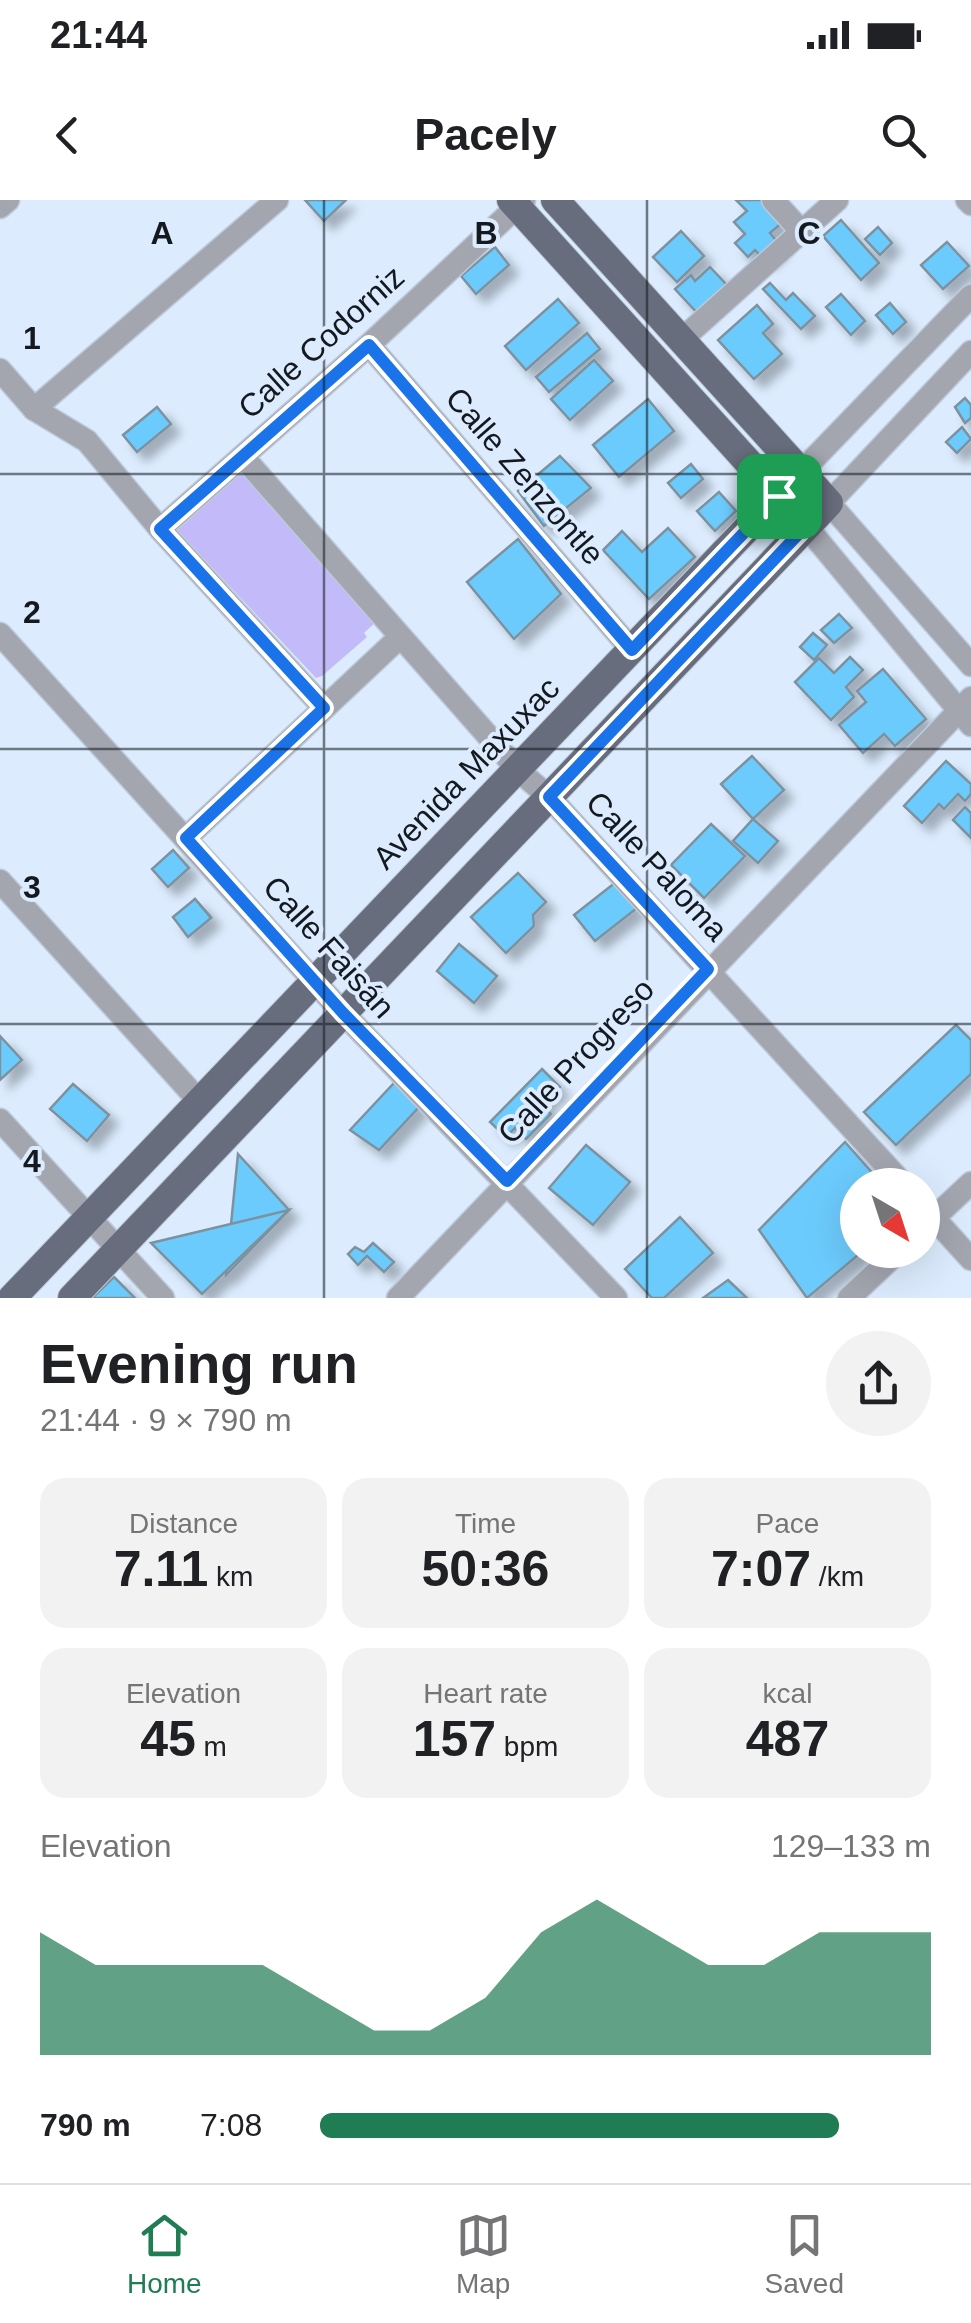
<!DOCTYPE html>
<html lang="en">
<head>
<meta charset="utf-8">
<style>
  :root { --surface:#fff; --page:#f2f2f2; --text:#202124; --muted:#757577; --line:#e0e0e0; --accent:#1f7c53 }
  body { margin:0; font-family:Helvetica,sans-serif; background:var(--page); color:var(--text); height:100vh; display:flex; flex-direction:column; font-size:38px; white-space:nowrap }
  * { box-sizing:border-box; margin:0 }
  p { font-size:32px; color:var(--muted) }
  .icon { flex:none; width:55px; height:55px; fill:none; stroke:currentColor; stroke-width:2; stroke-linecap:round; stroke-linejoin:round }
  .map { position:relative; height:1098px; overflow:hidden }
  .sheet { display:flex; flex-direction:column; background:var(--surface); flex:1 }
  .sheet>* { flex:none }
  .needle { width:65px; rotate:141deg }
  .controls { position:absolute; left:840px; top:968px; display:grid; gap:20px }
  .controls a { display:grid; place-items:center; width:100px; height:100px; border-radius:50%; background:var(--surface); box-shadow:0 10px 40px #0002; font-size:50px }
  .pin { position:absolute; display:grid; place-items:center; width:85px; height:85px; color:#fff; margin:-42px; border-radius:20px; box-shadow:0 5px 15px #0006 }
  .round { display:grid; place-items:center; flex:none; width:105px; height:105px; border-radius:52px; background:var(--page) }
  .head { display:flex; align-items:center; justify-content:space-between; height:170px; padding:0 40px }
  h1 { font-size:55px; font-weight:800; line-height:75px }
  .metrics { display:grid; grid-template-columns:repeat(3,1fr); gap:15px; height:170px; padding:10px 40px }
  .metrics div { display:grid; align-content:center; border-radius:25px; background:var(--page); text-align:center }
  .metrics b { font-size:50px; font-weight:800 }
  .metrics small { font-size:28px; font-weight:400 }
  .metrics p { font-size:28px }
  .chart { height:280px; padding:20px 40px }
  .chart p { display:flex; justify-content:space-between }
  .chart svg { width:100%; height:180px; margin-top:10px; fill:var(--accent); opacity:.7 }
  ul { padding:0 40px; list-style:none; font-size:32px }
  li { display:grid; grid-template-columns:160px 120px 1fr; align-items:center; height:75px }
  li i { height:25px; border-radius:12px; background:var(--accent) }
  .status { display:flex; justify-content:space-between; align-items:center; height:70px; padding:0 50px; background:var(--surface); direction:ltr }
  .status svg { height:28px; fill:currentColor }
  header { display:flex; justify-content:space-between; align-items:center; height:130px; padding:0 40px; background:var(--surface); font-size:45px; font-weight:800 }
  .dock { display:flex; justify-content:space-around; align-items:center; height:140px; border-top:2px solid var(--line); background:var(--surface); font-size:28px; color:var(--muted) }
  .dock a { display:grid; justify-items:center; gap:5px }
  .dock .selected { color:var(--accent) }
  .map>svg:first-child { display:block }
</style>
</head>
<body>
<div class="status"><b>21:44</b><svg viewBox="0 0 49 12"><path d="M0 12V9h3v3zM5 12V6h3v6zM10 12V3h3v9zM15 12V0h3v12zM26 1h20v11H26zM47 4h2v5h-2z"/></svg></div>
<header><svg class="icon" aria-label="back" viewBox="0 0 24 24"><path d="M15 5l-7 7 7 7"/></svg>Pacely<svg class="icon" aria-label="search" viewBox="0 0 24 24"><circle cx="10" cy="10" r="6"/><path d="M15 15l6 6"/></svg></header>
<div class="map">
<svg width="971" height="1098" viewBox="0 0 971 1098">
  <defs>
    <filter id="shadow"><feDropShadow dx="9" dy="9" stdDeviation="5" flood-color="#0004"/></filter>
  </defs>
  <rect width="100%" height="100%" fill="#dcecfe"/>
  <polygon fill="#c3bbf9" points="239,265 378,420 364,433 367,437 322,476 316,478 171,324"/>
  <g fill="#6ccbfd" stroke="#7d919e" stroke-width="2.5" filter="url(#shadow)">
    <polygon points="305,0 346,0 324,21"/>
    <polygon points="736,0 766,0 783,22 770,33 780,45 764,60 755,50 748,57 735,43 745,34 734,22 747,11"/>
    <polygon points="841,20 879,63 861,80 823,36"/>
    <polygon points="878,27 892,43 880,55 865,39"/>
    <polygon points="681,31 704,56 677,82 653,57"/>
    <polygon points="947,42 969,66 943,89 921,65"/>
    <polygon points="495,47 509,65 476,94 461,76"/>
    <polygon points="710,67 726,84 699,115 675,89 691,75 695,81"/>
    <polygon points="770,83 786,100 793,93 815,116 801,129 763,89"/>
    <polygon points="841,94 865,121 851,135 826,107"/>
    <polygon points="558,99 579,123 526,170 505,146"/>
    <polygon points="890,103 906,122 893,134 876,115"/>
    <polygon points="757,105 773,124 763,133 782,154 754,179 718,140"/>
    <polygon points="587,133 600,149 549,192 536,177"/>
    <polygon points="594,160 613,181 570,220 551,199"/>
    <polygon points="965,198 971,205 971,218 965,223 955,207"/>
    <polygon points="648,199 674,231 619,277 593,245"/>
    <polygon points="157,207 171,224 137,252 123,235"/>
    <polygon points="962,227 971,239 957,253 946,242"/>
    <polygon points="560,256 591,288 544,326 518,291"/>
    <polygon points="691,264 703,279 681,298 668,283"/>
    <polygon points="719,292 736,311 715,331 697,311"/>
    <polygon points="668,328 695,357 649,399 603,350 622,331 642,352"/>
    <polygon points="518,339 561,394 514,439 467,382"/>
    <polygon points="839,414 852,428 834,443 821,430"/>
    <polygon points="813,433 827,445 814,460 800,447"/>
    <polygon points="850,457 863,470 846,487 854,497 831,520 795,482 819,458 834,473"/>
    <polygon points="883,469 926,519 895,546 884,534 863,553 839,525 866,502 857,491"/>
    <polygon points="752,556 784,590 753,619 721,584"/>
    <polygon points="946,561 971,584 971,594 965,601 958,594 944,609 939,604 922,623 904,606"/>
    <polygon points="965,607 971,613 971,638 953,620"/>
    <polygon points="753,619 778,641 758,663 733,641"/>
    <polygon points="711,624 745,656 704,698 671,665"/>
    <polygon points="173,650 189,668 168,687 152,669"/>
    <polygon points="518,673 546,702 533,715 534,726 506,753 471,717"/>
    <polygon points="616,682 637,708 595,741 574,715"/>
    <polygon points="195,699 211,717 189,735 174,718"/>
    <polygon points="195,699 211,718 188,737 173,717"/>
    <polygon points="459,744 497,776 474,803 437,771"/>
    <polygon points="956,825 971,840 971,874 896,945 864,912"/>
    <polygon points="0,836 22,860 0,880"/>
    <polygon points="542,869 560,887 542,905 551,914 526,939 515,928 506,937 490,922"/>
    <polygon points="394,883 420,906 379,950 350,930"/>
    <polygon points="73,884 109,915 87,941 50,909"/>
    <polygon points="845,942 883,985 858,985 858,1050 864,1050 807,1098 759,1030"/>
    <polygon points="586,945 630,982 593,1025 549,988"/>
    <polygon points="238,954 289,1010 226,1075"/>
    <polygon points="289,1010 202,1094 151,1043"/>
    <polygon points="680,1017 713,1053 664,1098 652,1098 625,1069"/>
    <polygon points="373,1043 394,1062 384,1072 367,1056 358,1065 348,1054 355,1047 364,1052"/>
    <polygon points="114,1077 135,1098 92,1098"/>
    <polygon points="728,1080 747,1098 703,1098"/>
  </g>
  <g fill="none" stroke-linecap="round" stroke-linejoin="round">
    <g stroke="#bccada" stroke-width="25">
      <g id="minor">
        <polyline points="773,0 802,32"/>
        <polyline points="967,0 971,4"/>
        <polyline points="0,7 8,0"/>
        <polyline points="681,140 837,0"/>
        <polyline points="369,145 632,450"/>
        <polyline points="971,152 829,303 971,465"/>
        <polyline points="0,170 34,209 87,241 160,329 324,508"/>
        <polyline points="34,209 277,0"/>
        <polyline points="243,257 518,570 549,597 904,985"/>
        <polyline points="801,272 971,96"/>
        <polyline points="806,326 971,525"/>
        <polyline points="160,329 369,145 524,0"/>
        <polyline points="0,434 343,813 616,1098"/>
        <polyline points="186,638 399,438"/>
        <polyline points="0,681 200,902"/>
        <polyline points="0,920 163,1098"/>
        <polyline points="922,1005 971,1059"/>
        <polyline points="923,1028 971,983"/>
        <polyline points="398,1098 971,498"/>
        <polyline points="849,1098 900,1050"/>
      </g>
    </g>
    <g stroke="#bccada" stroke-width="30">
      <g id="major">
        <polyline points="511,0 806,326"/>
        <polyline points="12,1098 801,272"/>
        <polyline points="72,1098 829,303 555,0"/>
      </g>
    </g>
    <use href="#minor" stroke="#a3a6af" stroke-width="22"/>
    <use href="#major" stroke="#686d7d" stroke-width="28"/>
  </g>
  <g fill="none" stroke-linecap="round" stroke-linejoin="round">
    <g stroke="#fff" stroke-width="20">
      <polygon id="route" points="369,145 632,450 779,296 806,326 549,597 708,769 507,981 343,813 186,638 324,508 160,329"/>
    </g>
    <use href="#route" stroke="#1a73e8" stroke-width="12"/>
  </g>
  <path fill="none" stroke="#13191f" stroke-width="2.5" stroke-opacity="0.55" d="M324,0V1098M647,0V1098M0,274H971M0,549H971M0,824H971"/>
  <g text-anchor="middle" stroke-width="8" stroke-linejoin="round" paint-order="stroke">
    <g font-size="32" fill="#13191f" stroke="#dcecfe">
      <text transform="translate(321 142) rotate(-42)" y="11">Calle Codorniz</text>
      <text transform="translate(525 276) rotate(49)" y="11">Calle Zenzontle</text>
      <text transform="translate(466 573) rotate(-46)" y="11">Avenida Maxuxac</text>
      <text transform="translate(657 666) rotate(47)" y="11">Calle Paloma</text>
      <text transform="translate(329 747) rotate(48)" y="11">Calle Faisán</text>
      <text transform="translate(576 861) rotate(-47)" y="11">Calle Progreso</text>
    </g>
  </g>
  <g font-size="32" text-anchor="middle" font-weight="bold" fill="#13191f" stroke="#dcecfe" stroke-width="8" stroke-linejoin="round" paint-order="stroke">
    <text x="162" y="44">A</text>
    <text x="486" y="44">B</text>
    <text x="809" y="44">C</text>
    <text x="32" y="149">1</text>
    <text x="32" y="423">2</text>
    <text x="32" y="698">3</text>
    <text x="32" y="972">4</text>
  </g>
</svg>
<div class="controls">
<a><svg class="needle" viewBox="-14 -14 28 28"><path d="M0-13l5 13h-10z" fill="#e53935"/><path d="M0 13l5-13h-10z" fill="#757577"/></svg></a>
</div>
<div class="pin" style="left:779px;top:296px;background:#1e9e55"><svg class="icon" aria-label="arrive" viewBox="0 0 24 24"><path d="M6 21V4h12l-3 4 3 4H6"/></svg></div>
</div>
<section class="sheet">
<div class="head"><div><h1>Evening run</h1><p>21:44 · 9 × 790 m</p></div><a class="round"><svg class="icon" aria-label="share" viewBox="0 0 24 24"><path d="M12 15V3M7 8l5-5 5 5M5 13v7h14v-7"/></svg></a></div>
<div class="metrics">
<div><p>Distance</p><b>7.11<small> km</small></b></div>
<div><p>Time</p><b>50:36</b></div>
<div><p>Pace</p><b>7:07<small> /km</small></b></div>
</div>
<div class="metrics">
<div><p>Elevation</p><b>45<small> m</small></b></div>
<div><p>Heart rate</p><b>157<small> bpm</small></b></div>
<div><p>kcal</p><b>487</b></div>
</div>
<div class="chart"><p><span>Elevation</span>129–133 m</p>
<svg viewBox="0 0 160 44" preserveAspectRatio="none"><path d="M0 44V14L10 22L20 22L30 22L40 22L50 30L60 38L70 38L80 30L90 14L100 6L110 14L120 22L130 22L140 14L150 14L160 14V44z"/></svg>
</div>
<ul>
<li><b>790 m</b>7:08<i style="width:85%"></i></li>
</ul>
</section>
<nav class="dock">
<a class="selected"><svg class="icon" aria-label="home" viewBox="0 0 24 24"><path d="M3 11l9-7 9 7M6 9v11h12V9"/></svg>Home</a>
<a><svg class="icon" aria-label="map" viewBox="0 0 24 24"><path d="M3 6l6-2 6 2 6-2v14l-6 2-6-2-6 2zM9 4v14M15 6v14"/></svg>Map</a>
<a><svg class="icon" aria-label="saved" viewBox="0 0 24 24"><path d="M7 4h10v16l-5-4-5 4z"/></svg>Saved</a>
</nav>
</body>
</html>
